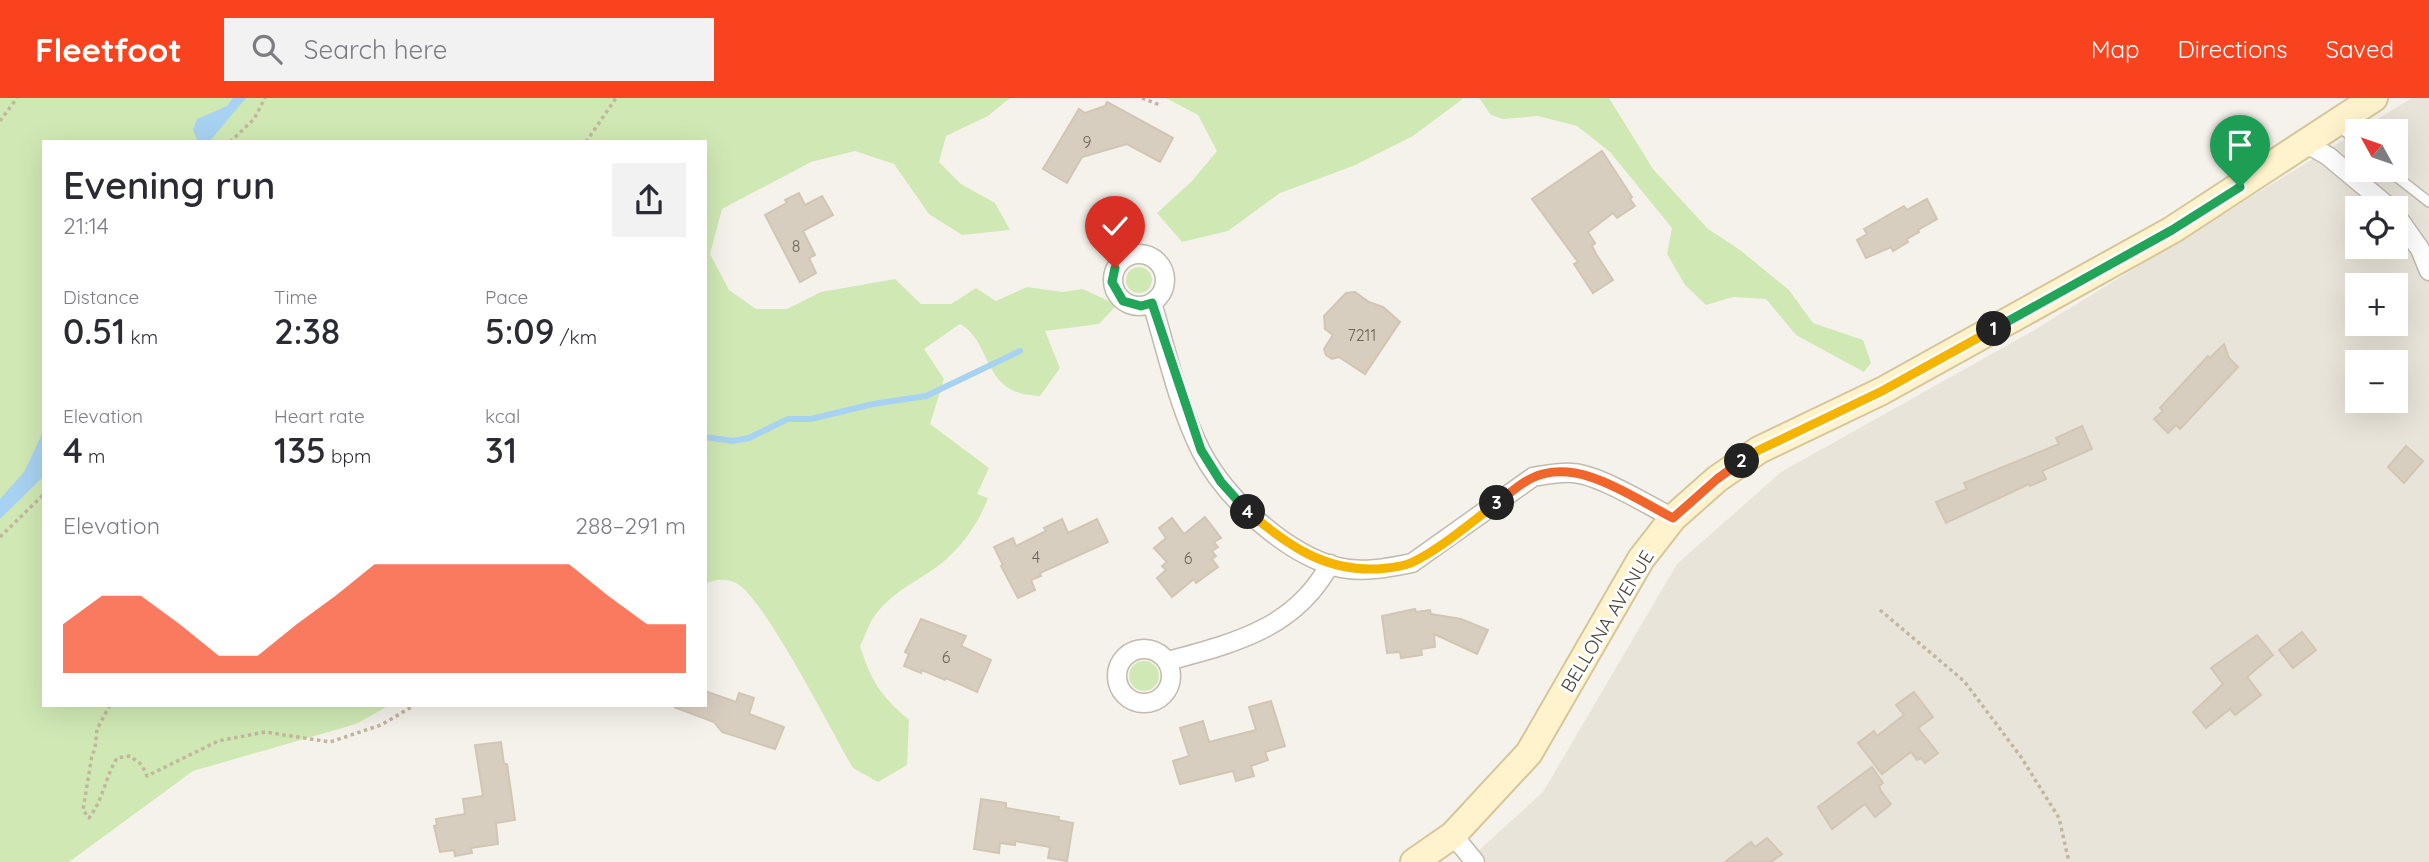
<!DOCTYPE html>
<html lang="en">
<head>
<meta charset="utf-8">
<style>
  :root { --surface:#fff; --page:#f2f2f3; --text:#2b2b33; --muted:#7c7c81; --accent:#f9431e }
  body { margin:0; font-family:Quicksand,sans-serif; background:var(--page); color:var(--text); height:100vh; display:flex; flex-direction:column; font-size:26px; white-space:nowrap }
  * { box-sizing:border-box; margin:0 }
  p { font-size:23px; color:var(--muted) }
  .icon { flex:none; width:38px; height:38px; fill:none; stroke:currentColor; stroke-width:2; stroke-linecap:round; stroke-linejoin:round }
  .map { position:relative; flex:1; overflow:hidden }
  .drawer { position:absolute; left:42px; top:42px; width:665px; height:567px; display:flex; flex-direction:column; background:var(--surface); border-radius:0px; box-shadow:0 7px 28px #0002 }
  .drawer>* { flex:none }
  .needle { width:46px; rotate:310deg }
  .tools { position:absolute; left:2345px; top:21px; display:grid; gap:14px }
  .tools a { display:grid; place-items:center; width:63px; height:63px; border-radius:0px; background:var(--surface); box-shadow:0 7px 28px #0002; font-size:35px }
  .pin { position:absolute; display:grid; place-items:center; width:60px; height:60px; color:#fff; margin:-72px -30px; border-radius:50% 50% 50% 0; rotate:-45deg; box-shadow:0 0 7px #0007 }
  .pin .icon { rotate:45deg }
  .km { position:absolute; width:35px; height:35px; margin:-18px; border-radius:50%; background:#222; color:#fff; font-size:19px; line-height:35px; text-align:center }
  .round { display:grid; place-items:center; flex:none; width:74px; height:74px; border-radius:0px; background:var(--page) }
  .head { display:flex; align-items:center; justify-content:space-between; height:119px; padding:0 21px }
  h1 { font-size:38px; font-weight:600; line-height:52px }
  .stats { display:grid; grid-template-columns:repeat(3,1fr); gap:10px; height:119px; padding:7px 21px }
  .stats div { display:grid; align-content:center }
  .stats b { font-size:35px; font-weight:600 }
  .stats small { font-size:19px; font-weight:400 }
  .stats p { font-size:19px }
  .chart { height:196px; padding:14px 21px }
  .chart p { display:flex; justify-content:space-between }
  .chart svg { width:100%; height:126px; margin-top:7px; fill:var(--accent); opacity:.7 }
  header { display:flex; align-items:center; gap:42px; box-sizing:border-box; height:98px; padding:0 35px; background:var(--accent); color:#fff }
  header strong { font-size:33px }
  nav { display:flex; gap:38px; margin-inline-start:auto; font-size:24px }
  .search { width:490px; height:63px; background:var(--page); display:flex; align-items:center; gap:18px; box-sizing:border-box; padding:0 24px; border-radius:0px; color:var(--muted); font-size:26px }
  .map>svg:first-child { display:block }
</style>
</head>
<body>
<header>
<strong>Fleetfoot</strong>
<div class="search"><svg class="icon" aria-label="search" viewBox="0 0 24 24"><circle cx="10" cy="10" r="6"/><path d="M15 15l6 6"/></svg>Search here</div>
<nav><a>Map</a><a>Directions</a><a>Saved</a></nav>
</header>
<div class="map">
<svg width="2429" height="764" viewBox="0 0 2429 764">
  <rect width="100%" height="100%" fill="#f5f2eb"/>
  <path fill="#e9e4d9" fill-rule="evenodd" d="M2412,0H2429V764H1466L1543,694L1677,466L1781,374L2031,234ZM2357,33H2396V72H2357ZM2357,110H2396V149H2357ZM2357,187H2396V226H2357ZM2357,264H2396V303H2357Z"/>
  <g fill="#d0e9b4">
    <path d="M0,0H1010L988,18L946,38L939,64L961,86L995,105L1010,132L962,137L929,116L894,66L855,53L811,64L722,111L710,156L729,192L756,211H787L821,194L895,181L921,206H951L976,190L996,203L1027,189L1062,194L1083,191L1117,207L1099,226L1045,233L1060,270L1040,298C980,297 994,245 960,226L924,251L944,281L930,326L989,370L977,396L988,400C977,430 955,458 928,475C909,487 887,499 874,519C868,527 865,539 860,548C871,583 881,598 909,622L907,667L878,684L853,670C833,636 764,499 736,485C725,480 715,481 705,486V44H44V607H390L356,626L193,673L69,764H0Z"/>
    <polygon points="1166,0 1464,0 1413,38 1353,68 1280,95 1228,133 1182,144 1157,115 1192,83 1217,53 1198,17"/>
    <polygon points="1479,0 1609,0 1653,71 1708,131 1740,152 1789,192 1813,225 1863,242 1871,265 1864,274 1796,237 1766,201 1733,199 1706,207 1685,187 1667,156 1672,130 1610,54 1577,28 1538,18 1503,21 1491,17"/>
    <circle cx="1139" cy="182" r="13"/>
    <circle cx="1144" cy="578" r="15"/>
  </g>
  <g fill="#a8d2f1">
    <polygon points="233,0 246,0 209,44 198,44 193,32 197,21 227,8"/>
    <polygon points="44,332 44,378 0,421 0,401 24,374"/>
  </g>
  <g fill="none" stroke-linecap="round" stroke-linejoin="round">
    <polyline stroke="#a8d2f1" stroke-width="6" points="705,339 733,343 749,340 788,321 811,321 873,306 926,298 1020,253"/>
  </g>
  <g fill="#d7cec0" stroke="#d2c6b3" stroke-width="2">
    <polygon points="1107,4 1173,40 1160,64 1127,46 1082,59 1067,85 1043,71 1079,11 1085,15 1105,8"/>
    <polygon points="1602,53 1632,99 1630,101 1635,108 1617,120 1613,115 1588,134 1595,145 1592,148 1596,156 1613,182 1593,195 1574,166 1578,164 1532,101"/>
    <polygon points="799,95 805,107 822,98 833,117 803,133 815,157 809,160 816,175 800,184 765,117 787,105 785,102"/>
    <polygon points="1927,101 1937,121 1918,132 1919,134 1907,141 1908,144 1893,153 1891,149 1866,160 1857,142 1867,136 1864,131 1904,108 1907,112"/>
    <polygon points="1355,194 1369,204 1383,209 1400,224 1365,276 1339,259 1332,261 1326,257 1324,251 1333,237 1325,231 1324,218 1346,195"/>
    <polygon points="2224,246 2229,260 2238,269 2180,331 2176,327 2168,335 2154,321 2163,313 2160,310 2208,258 2210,260"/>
    <polygon points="2082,328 2092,351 2042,373 2046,381 2030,388 2029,386 1946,425 1936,404 1967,391 1964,385 2059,346 2056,340"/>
    <polygon points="2406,348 2423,363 2404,385 2388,369"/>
    <polygon points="1205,419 1221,440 1214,444 1218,449 1212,453 1216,458 1212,461 1218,469 1196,485 1194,481 1172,499 1157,480 1166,472 1162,468 1167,464 1154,450 1166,440 1159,430 1172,420 1184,436"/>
    <polygon points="1062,421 1068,435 1097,421 1108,444 1040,475 1041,478 1031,482 1035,492 1018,500 1001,468 1003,467 994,449 1013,440 1016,448 1046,433 1044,430"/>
    <polygon points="1415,511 1416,514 1430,512 1431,516 1461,521 1488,532 1477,556 1434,536 1435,549 1421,551 1422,557 1401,560 1400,554 1387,555 1382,518"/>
    <polygon points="921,521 966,538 961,548 991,562 977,594 946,580 945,582 922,572 921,575 904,568 909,556 905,554"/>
    <polygon points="2302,534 2316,552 2293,570 2279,552"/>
    <polygon points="2257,537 2273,557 2247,579 2261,597 2235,617 2230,611 2206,630 2193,614 2223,586 2211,570"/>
    <polygon points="705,593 736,604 739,595 754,600 749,616 784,629 775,651 722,634 714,624 674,609 705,607"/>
    <polygon points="1914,594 1933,619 1918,630 1938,655 1925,665 1921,660 1917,662 1911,654 1882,676 1858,645 1874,633 1877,638 1904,617 1896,607"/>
    <polygon points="1271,603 1285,648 1265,654 1268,662 1251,668 1254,678 1236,683 1233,673 1180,686 1173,663 1189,658 1180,630 1203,623 1209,644 1256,632 1249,609"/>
    <polygon points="501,644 504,666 507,666 515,722 496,725 498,746 471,750 472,755 455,758 454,752 440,754 434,728 437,727 436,721 465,716 463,701 483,698 475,647"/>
    <polygon points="1872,669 1883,685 1879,688 1881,693 1891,706 1875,719 1865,706 1832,731 1818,709"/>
    <polygon points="981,701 1006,705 1006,710 1059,719 1058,722 1073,725 1067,763 1048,760 1050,749 1015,743 1015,747 1000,745 999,755 974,751"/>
    <polygon points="1767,740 1782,756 1771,764 1725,764 1751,744 1755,749"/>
  </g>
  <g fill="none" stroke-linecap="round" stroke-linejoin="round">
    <g stroke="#c1baad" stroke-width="12">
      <g id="service">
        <polyline points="2338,27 2357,44"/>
        <polyline points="2388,72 2429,104"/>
      </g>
    </g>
    <g stroke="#c1baad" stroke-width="21">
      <g id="minor">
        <polyline points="2307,46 2328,58 2390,110"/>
        <polyline points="2396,117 2420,151 2429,173"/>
        <circle cx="1139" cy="182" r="26"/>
        <path d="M1152,205C1167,254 1178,307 1201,353C1226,401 1285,455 1337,469C1361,475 1388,470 1412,465L1533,379C1546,377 1559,374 1572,375C1598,376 1648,407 1673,420"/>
        <circle cx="1144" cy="578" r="27"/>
        <path d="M1168,563C1234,545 1295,531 1330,466"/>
        <polyline points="1453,737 1475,764"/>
      </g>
    </g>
    <g stroke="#d5c79a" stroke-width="30">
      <polyline id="secondary" points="1414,764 1453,737 1529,655 1641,461 1673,420 1717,381 1759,352 1882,293 2172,132 2374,0"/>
    </g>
    <g stroke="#c3b69e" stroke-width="3.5" stroke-dasharray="3.5 3.5" stroke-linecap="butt">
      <polyline points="1142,0 1160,7"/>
      <polyline points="0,23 17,0"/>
      <polyline points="230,44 254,21 265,0"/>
      <polyline points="586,44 616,0"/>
      <polyline points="0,439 44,396"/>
      <polyline points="1880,512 1964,583 2021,659 2059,720 2069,764"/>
      <path d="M110,607L97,631L95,651L92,657L83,712L89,720C103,702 105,680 117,660L130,658L142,667L147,678L218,643L265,634L330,644L381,627L415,607"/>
    </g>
    <use href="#service" stroke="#fff" stroke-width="9"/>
    <use href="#minor" stroke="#fff" stroke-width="18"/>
    <use href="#secondary" stroke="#fef3cc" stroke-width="26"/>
  </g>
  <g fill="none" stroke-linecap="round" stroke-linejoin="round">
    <g stroke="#fff" stroke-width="14">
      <polyline id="split-1" points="1994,231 2172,132 2240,89"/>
    </g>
    <g stroke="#fff" stroke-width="14">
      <polyline id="split-2" points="1742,363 1759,352 1882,293 1994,231"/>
    </g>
    <g stroke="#fff" stroke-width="14">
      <path id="split-3" d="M1497,405C1508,397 1519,386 1532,380C1578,358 1633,400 1673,420L1717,381L1742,363"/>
    </g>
    <g stroke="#fff" stroke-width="14">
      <path id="split-4" d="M1248,414C1289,447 1322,473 1377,471C1388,470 1403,469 1413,464C1443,449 1470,425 1497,405"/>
    </g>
    <g stroke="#fff" stroke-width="14">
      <polyline id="split-5" points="1115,170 1112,184 1123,203 1141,208 1152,205 1201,352 1221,384 1248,414"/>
    </g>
    <use href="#split-1" stroke="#22a559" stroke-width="9"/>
    <use href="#split-2" stroke="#f5b400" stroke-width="9"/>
    <use href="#split-3" stroke="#f0652b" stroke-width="9"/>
    <use href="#split-4" stroke="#f5b400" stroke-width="9"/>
    <use href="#split-5" stroke="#22a559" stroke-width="9"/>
  </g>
  <g text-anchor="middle" stroke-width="6" stroke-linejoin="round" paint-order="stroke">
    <g font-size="16" fill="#6c665a">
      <text x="1087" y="50">9</text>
      <text x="796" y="154">8</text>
      <text x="1362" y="243">7211</text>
      <text x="1036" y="465">4</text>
      <text x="1188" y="466">6</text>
      <text x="946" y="565">6</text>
    </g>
    <g font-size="19" fill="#494338" stroke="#fff">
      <text transform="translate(1607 523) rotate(-59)" y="7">BELLONA AVENUE</text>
    </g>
  </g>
</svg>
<div class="tools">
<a><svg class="needle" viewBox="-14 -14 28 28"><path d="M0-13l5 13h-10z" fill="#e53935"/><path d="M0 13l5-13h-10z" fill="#7c7c81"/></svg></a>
<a><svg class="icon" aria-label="locate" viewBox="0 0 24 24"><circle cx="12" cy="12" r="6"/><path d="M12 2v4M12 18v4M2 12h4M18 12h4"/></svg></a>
<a>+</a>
<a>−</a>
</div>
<div class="pin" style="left:2240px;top:89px;background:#1e9e55"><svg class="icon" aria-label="arrive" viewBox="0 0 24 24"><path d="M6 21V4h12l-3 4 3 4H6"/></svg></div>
<div class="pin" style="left:1115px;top:170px;background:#d93025"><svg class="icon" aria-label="check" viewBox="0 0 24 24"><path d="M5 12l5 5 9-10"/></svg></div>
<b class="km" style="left:1994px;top:231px">1</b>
<b class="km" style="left:1742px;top:363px">2</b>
<b class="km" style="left:1497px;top:405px">3</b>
<b class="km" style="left:1248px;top:414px">4</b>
<section class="drawer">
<div class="head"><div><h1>Evening run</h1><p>21:14</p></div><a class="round"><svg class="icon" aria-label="share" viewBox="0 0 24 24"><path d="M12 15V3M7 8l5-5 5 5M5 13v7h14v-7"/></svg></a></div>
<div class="stats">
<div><p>Distance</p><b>0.51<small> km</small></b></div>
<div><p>Time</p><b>2:38</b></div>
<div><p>Pace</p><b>5:09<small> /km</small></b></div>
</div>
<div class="stats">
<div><p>Elevation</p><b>4<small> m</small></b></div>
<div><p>Heart rate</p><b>135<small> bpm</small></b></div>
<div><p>kcal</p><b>31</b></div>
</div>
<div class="chart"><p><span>Elevation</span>288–291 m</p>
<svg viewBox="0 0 160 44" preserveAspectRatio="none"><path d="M0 44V27L10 17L20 17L30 27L40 38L50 38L60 27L70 17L80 6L90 6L100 6L110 6L120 6L130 6L140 17L150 27L160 27V44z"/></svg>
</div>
</section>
</div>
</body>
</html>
